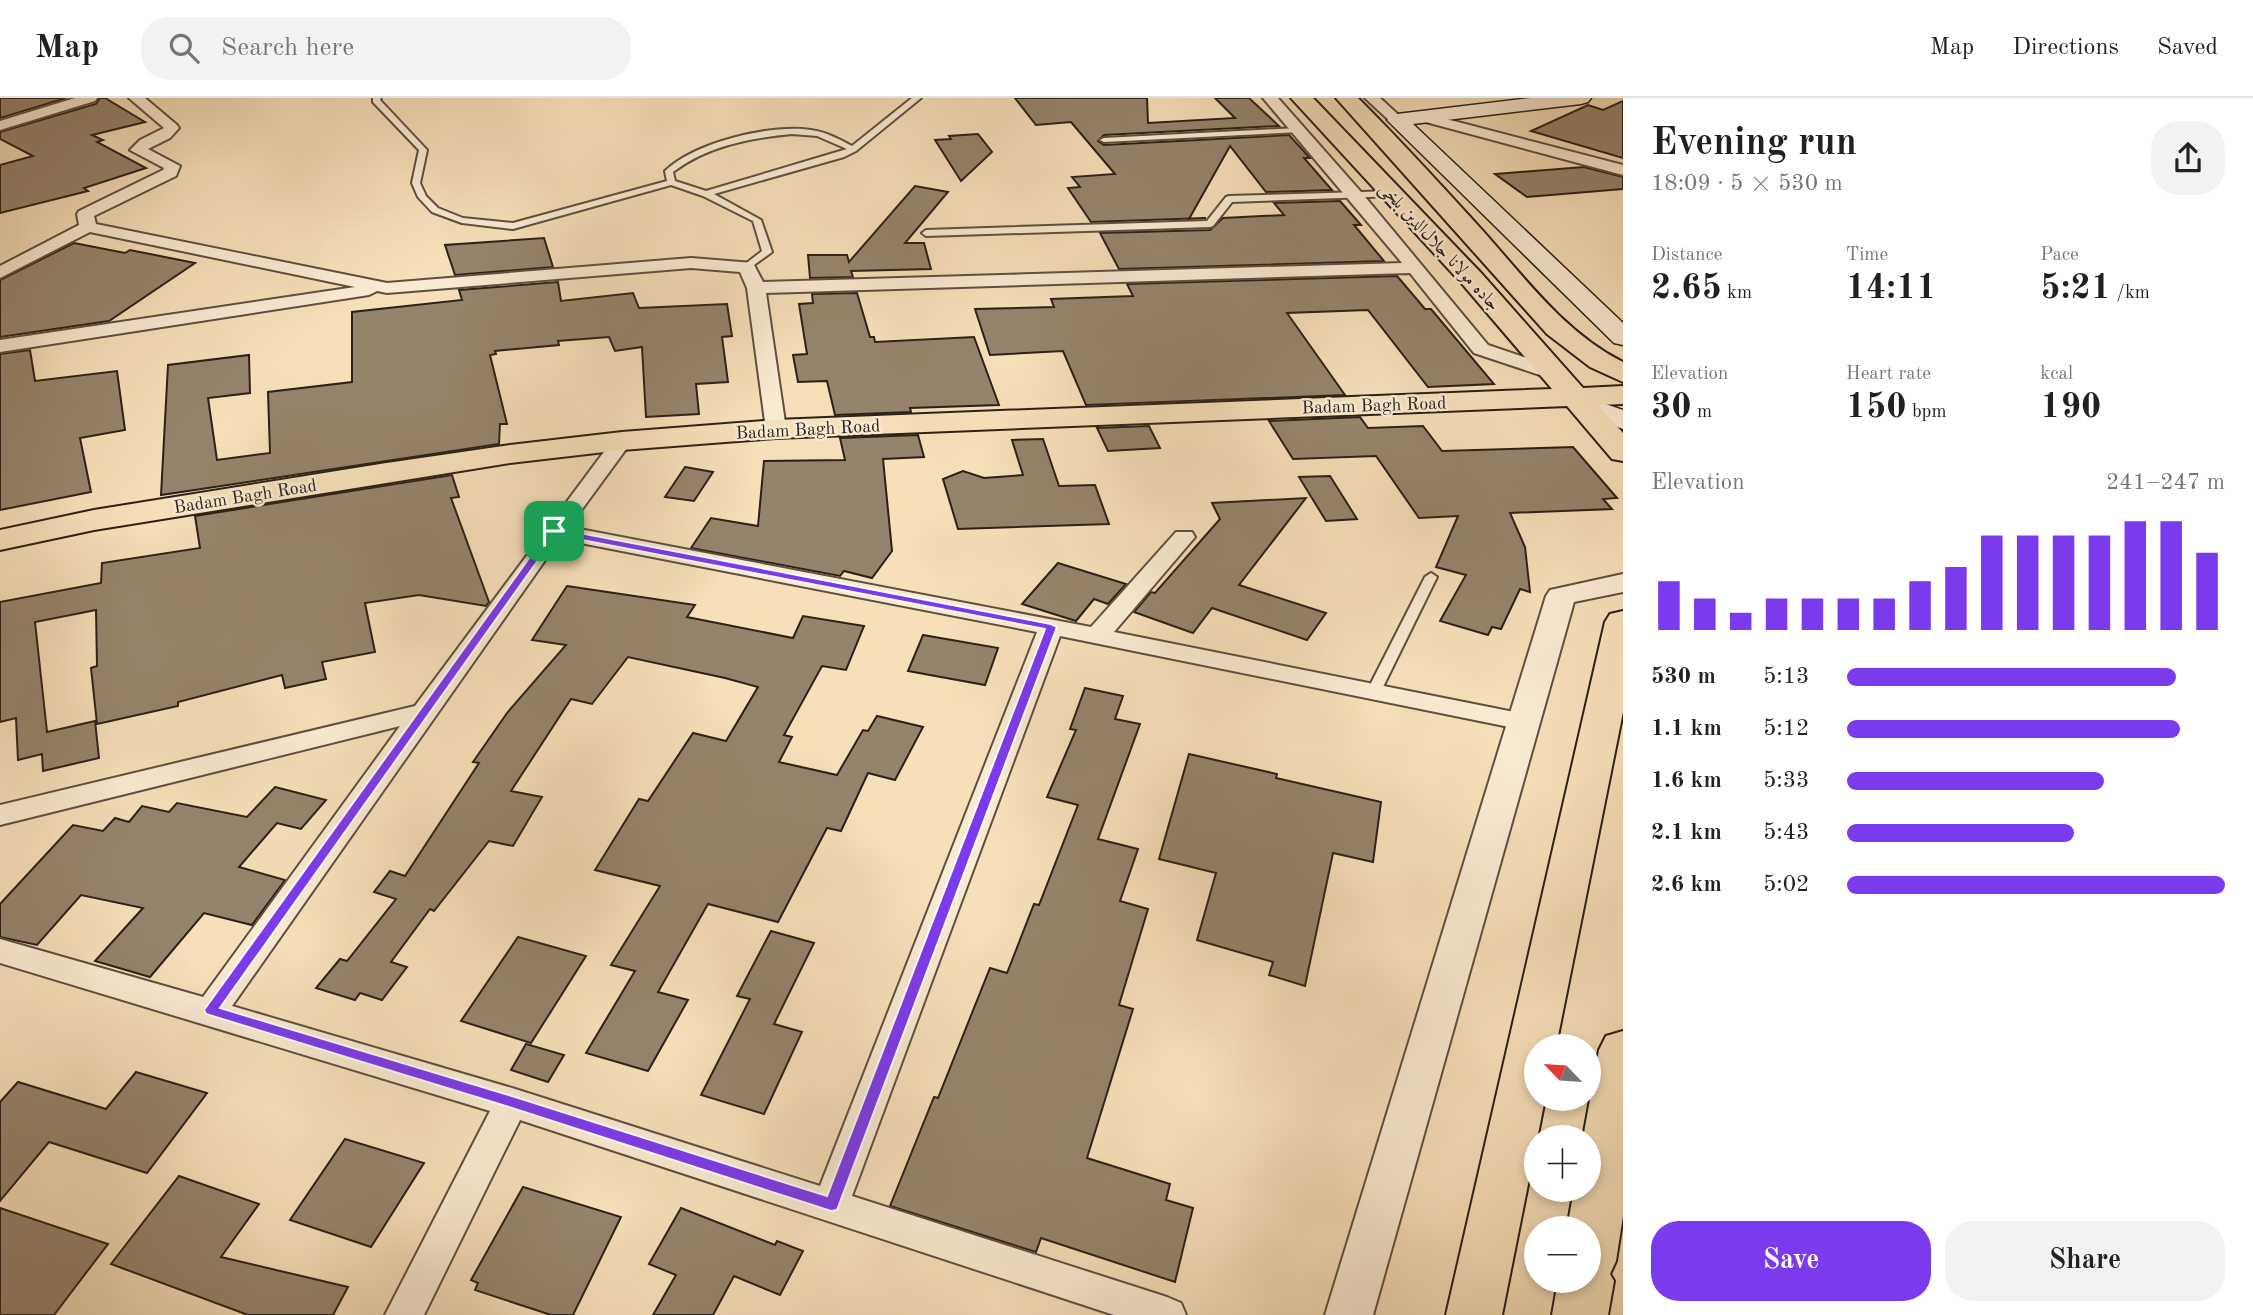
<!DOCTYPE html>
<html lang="en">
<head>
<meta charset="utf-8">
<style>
  :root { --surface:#fff; --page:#f2f2f2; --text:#202124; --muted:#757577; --line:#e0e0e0; --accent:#7c3aed }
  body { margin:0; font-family:"Old Standard TT",Amiri,serif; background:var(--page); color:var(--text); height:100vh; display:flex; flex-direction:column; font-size:26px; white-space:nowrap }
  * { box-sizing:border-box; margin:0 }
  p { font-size:23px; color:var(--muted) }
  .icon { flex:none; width:38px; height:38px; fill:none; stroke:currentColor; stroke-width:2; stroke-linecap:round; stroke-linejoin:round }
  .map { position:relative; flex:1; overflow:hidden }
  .panel { display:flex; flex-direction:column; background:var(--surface); width:630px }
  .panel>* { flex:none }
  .needle { width:46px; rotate:295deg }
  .fabs { position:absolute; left:1524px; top:936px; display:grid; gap:14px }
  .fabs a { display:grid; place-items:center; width:77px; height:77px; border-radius:50%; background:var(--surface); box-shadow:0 4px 10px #0003; font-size:35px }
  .pin { position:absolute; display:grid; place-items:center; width:60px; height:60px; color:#fff; margin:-30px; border-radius:14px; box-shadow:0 4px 10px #0006 }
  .round { display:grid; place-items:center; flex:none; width:74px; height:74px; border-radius:28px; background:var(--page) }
  .headline { display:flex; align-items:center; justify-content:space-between; height:119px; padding:0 28px }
  h1 { font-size:38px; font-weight:700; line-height:52px }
  .metrics { display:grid; grid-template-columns:repeat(3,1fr); gap:10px; height:119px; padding:7px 28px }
  .metrics div { display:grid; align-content:center }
  .metrics b { font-size:35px; font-weight:700 }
  .metrics small { font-size:19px; font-weight:400 }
  .metrics p { font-size:19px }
  .chart { height:196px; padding:14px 28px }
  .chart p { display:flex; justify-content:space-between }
  .chart svg { width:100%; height:126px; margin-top:7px; stroke:var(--accent); stroke-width:6 }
  .button { display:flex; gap:14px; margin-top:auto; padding:14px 28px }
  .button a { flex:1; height:80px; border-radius:28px; background:var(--accent); color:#fff; font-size:28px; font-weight:700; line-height:80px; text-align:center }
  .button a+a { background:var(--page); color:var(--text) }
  ul { padding:0 28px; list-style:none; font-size:23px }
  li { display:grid; grid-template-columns:112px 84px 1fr; align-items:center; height:52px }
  li i { height:18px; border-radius:9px; background:var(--accent) }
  header { display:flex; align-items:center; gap:42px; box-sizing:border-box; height:98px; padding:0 35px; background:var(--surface); border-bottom:2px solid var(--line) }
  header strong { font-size:33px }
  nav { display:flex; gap:38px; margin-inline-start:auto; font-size:24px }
  .search { width:490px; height:63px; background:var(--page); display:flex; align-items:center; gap:18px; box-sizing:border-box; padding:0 24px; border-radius:28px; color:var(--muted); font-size:26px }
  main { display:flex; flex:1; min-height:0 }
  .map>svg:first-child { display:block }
</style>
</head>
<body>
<header>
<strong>Map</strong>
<div class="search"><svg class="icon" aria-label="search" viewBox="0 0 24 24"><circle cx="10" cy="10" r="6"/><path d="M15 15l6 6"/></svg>Search here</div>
<nav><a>Map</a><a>Directions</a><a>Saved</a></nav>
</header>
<main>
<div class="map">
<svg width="1623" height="1217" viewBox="0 0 1623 1217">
  <rect width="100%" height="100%" fill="#f6dfb9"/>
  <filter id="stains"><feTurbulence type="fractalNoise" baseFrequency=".00286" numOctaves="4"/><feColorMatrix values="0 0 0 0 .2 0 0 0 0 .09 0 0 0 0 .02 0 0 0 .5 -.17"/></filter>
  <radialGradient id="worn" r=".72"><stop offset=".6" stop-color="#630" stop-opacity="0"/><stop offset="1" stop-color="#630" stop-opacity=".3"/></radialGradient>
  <g fill="#95846c" stroke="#2b2118" stroke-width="2">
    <polygon points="0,0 66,0 0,20"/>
    <polygon points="100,0 105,0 145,24 92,37 103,42 97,44 146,70 84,90 88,93 0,115 0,67 33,58 0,41 0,34 96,6"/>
    <polygon points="1015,0 1147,0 1148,25 1235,20 1215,0 1249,0 1279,28 1104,37 1098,43 1104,47 1289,37 1310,60 1304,60 1332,92 1266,94 1230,48 1189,121 1206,120 1091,124 1068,90 1080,89 1072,79 1115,76 1071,24 1036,27"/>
    <polygon points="1623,3 1623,60 1531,33 1588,7 1603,12"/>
    <polygon points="978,36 992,54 961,83 935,42 951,41 949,38"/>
    <polygon points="1584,69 1623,79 1623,91 1527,99 1495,76"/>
    <polygon points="915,88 948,94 905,145 924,145 931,171 851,173 853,179 810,180 808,157 847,157 849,164"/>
    <polygon points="1340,103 1361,127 1354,127 1384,163 1119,171 1100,135 1210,132 1223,120 1284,117 1274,105"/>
    <polygon points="544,140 553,169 455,177 445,147"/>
    <polygon points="74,145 125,155 130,152 195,165 109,223 0,239 0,182"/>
    <polygon points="1397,178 1425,211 1431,211 1494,286 1428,289 1368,212 1287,215 1345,297 1086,307 1063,253 990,257 975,211 1054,209 1051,201 1133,198 1127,186"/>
    <polygon points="558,184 561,203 633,195 639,210 727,206 732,238 722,239 728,284 696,286 699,316 646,319 642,249 615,253 609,239 558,243 559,247 495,253 496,256 490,257 507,326 500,326 499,346 161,397 168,267 249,257 250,295 208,300 217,362 270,355 268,294 352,284 352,214 462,202 459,192"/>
    <polygon points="857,195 870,239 874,239 875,244 974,239 999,307 910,310 911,314 835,317 827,283 798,284 793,257 807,256 799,206 813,205 812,196"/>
    <polygon points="30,252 35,283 117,273 125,332 80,340 91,394 0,412 0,256"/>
    <polygon points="1360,319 1368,330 1423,328 1442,353 1573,349 1617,400 1603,401 1612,411 1510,415 1525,449 1530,494 1520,491 1501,531 1492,529 1488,537 1440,523 1466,477 1436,469 1458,418 1419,420 1376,358 1293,361 1269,323"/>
    <polygon points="1149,328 1160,350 1108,353 1097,330"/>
    <polygon points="918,337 924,359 883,361 892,453 872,480 844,473 840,478 691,450 711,420 758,428 764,363 845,362 840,340"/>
    <polygon points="1043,341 1059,388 1095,387 1109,426 958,431 943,381 963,373 984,380 1023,377 1012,342"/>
    <polygon points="685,369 713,374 694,403 665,399"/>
    <polygon points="452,377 459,399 451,400 489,504 486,508 419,497 365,505 375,554 322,564 326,581 285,590 282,577 178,604 178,608 97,626 91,570 97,568 96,512 35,524 47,634 95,623 99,660 43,673 42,656 18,662 16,620 0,624 0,504 101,485 102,465 200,450 195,418"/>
    <polygon points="1330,378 1357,421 1326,423 1299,379"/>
    <polygon points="1306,400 1239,487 1326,515 1307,542 1212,510 1193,535 1134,514 1151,494 1155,495 1220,421 1212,405"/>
    <polygon points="1058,465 1087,474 1126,486 1108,506 1094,501 1076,523 1022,506"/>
    <polygon points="567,488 695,507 687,519 793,540 803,518 864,528 846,572 822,568 784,637 792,639 779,664 837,677 863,632 868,633 877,618 923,629 895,682 868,675 841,733 827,730 778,824 708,806 658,894 688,902 648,973 586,955 635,873 611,867 660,788 595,772 639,701 648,703 693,635 726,643 758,589 725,580 628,559 592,606 571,601 511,693 542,699 513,748 489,743 434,813 430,811 391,864 407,869 382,902 360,895 355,902 316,890 340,861 347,863 396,801 374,794 390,773 405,778 479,665 473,664 507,615 566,547 532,542"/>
    <polygon points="923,537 998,550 985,587 908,573"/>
    <polygon points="1085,590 1123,598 1115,621 1140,626 1098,741 1138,751 1120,803 1148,811 1119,907 1133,911 1087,1060 1170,1086 1166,1102 1193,1110 1175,1184 1041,1140 1036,1154 890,1108 934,999 938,1000 990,870 1007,875 1034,806 1039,807 1078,707 1047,699 1076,632 1070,631"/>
    <polygon points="1189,656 1277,676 1276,680 1381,704 1373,764 1333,755 1305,888 1269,877 1273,864 1197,842 1216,775 1159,761"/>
    <polygon points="275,689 326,702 301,731 277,725 239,769 285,782 252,827 204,815 150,879 95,863 143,810 81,797 37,847 0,839 0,806 73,727 103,733 115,720 129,724 142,708 169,714 177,705 247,719"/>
    <polygon points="771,833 814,845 774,926 802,934 764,1016 701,997 750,901 737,898"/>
    <polygon points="518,839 586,858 531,945 461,923"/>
    <polygon points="526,946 564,957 548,984 511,972"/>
    <polygon points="136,974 207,995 147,1075 49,1044 0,1103 0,1004 18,984 106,1011"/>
    <polygon points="345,1041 424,1065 371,1149 290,1122"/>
    <polygon points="179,1078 259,1106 221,1159 348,1189 333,1217 248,1217 111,1166"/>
    <polygon points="523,1089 621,1119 573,1217 551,1217 475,1192 478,1185 471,1182"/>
    <polygon points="0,1110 108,1146 54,1217 0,1217"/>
    <polygon points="681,1110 775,1147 777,1143 803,1153 780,1197 734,1178 713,1217 653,1217 676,1177 649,1166"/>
  </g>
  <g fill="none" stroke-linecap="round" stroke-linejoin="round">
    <g stroke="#5e5040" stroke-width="4">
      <g id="service">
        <path d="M373,0H381L380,2L427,52L420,85L426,98L438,110L463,120L513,125L667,83L665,73C695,44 770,26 811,32C826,34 839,41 852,48L912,0H921L856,53L844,59L714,96L761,122L772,154L747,172L742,169L744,167L762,153L753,123L703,98L671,87L513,131L462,125L432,114L418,99L412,85L419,52L373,4ZM792,36L817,38L847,51L706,93L675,83L673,74C707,48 750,40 792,36Z"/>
        <polygon points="1298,30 1302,32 1301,34 1104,44 1100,42 1104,40"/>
        <polygon points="1393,93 1397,96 1396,98 1232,104 1213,128 1210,129 926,138 922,135 926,132 1207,123 1226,99 1229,98"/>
        <polygon points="1431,475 1437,479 1381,593 1374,597 1369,596 1367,593 1425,479"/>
      </g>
    </g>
    <g stroke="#5e5040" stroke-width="4">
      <g id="minor">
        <polygon points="75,0 97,0 95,3 0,32 0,23"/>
        <polygon points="129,0 145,0 177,27 179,30 170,40 148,51 180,68 176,78 94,118 96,126 387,185 691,160 753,165 763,184 1402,165 1263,0 1278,0 1361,94 1488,247 1562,272 1565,276 1555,282 1474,255 1410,175 766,195 786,331 783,335 769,335 766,331 747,190 740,174 691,170 387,195 377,193 369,197 0,254 0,242 355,189 90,134 0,180 0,168 79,127 77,116 79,113 163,72 164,70 130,52 140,42 164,30"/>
        <polygon points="1365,0 1380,0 1404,22 1402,25 1392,25"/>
        <polygon points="1427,16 1623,67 1623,77 1422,23 1420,20"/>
        <path d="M622,337L629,339L632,343L569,429L1091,529L1176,434H1192L1195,439L1114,534L1524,616L1533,618L1537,624L1533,630L1524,632L1060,538L852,1098L1167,1199L1181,1205L1186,1217H1114L520,1022L424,1217H385L490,1013L0,865V841L203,899L400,628L0,727V707L415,608L615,339ZM560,441L1037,534L820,1088L512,990L232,908Z"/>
      </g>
    </g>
    <g stroke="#5e5040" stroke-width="4">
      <polygon id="tertiary" points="1623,476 1623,494 1574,504 1373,1217 1325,1217 1546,498 1550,492"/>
    </g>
    <g stroke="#2b2118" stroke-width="3">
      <g id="secondary">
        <polygon points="1531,0 1591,0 1588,4 1581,6 1413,26 1623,225 1623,247 1614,245 1387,22 1390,18 1397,16"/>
        <polygon points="1582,298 1623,312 1623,331 1572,312 1568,306 1572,300"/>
      </g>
    </g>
    <g stroke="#2b2118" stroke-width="4">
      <g id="primary">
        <polygon points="1291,0 1313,0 1482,176 1583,290 1623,288 1623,306 1598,307 1623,335 1623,363 1612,361 1567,308 776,340 622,352 510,365 380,386 94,432 0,452 0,432 94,412 380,366 510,347 622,334 776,322 1552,291 1464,188"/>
        <path d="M1336,0H1358C1401,43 1442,88 1483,133C1525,180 1565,235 1623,264V284L1590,269L1547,236Z"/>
        <polygon points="1623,513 1623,614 1556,948 1536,948 1536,1001 1545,1001 1502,1217 1446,1217 1605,524 1610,516"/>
        <polygon points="1623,933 1623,1118 1616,1163 1610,1176 1614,1183 1608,1217 1552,1217 1558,1183 1589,1183 1589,1130 1567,1130 1574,1092 1589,1092 1589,1040 1583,1040 1599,952 1606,938"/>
      </g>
    </g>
    <use href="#service" fill="#f9ead2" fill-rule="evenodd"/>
    <use href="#minor" fill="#f9ead2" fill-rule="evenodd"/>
    <use href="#tertiary" fill="#f9ead2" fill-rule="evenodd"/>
    <use href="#secondary" fill="#f9ead2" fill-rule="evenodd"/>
    <use href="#primary" fill="#f6dfb9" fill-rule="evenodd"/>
  </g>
  <path fill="#7c3aed" stroke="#fff" stroke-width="2" fill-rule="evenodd" d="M554,430L1051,526L1057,529L837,1112L831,1113L512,1010L206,916L204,912L550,431ZM556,437L1045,531L827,1098L512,998L220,910Z"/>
  <g text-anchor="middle" stroke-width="5" stroke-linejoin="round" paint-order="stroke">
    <g font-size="18" fill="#2b2118" stroke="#f9ead2">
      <text transform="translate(1440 148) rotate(47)" y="6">جاده مولانا جلال‌الدین بلخی</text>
      <text transform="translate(1374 307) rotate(-2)" y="6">Badam Bagh Road</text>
      <text transform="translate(808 331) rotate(-3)" y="6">Badam Bagh Road</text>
      <text transform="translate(245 398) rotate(-9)" y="6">Badam Bagh Road</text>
    </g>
  </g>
  <rect width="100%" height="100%" filter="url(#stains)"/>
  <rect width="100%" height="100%" fill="url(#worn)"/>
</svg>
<div class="fabs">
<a><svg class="needle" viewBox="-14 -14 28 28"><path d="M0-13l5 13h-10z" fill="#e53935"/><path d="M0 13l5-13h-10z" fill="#757577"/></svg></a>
<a>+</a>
<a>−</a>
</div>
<div class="pin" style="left:554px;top:433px;background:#1e9e55"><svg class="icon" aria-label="arrive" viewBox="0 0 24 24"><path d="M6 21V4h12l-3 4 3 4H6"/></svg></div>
</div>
<section class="panel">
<div class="headline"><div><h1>Evening run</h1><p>18:09 · 5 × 530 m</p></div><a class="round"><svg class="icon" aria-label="share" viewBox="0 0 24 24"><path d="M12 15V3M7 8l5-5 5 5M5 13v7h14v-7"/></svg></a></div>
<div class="metrics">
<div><p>Distance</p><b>2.65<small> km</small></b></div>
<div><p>Time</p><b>14:11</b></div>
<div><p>Pace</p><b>5:21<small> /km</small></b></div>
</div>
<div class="metrics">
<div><p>Elevation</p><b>30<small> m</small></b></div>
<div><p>Heart rate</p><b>150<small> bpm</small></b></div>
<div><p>kcal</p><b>190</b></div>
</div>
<div class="chart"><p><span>Elevation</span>241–247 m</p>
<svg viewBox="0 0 160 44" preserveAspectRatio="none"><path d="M5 44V27M15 44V33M25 44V38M35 44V33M45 44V33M55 44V33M65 44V33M75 44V27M85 44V22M95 44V11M105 44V11M115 44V11M125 44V11M135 44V6M145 44V6M155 44V17"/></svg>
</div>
<ul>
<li><b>530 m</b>5:13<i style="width:87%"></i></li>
<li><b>1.1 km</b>5:12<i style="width:88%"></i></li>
<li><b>1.6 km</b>5:33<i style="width:68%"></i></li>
<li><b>2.1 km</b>5:43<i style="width:60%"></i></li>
<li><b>2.6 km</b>5:02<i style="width:100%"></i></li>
</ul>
<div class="button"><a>Save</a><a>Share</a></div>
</section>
</main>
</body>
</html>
